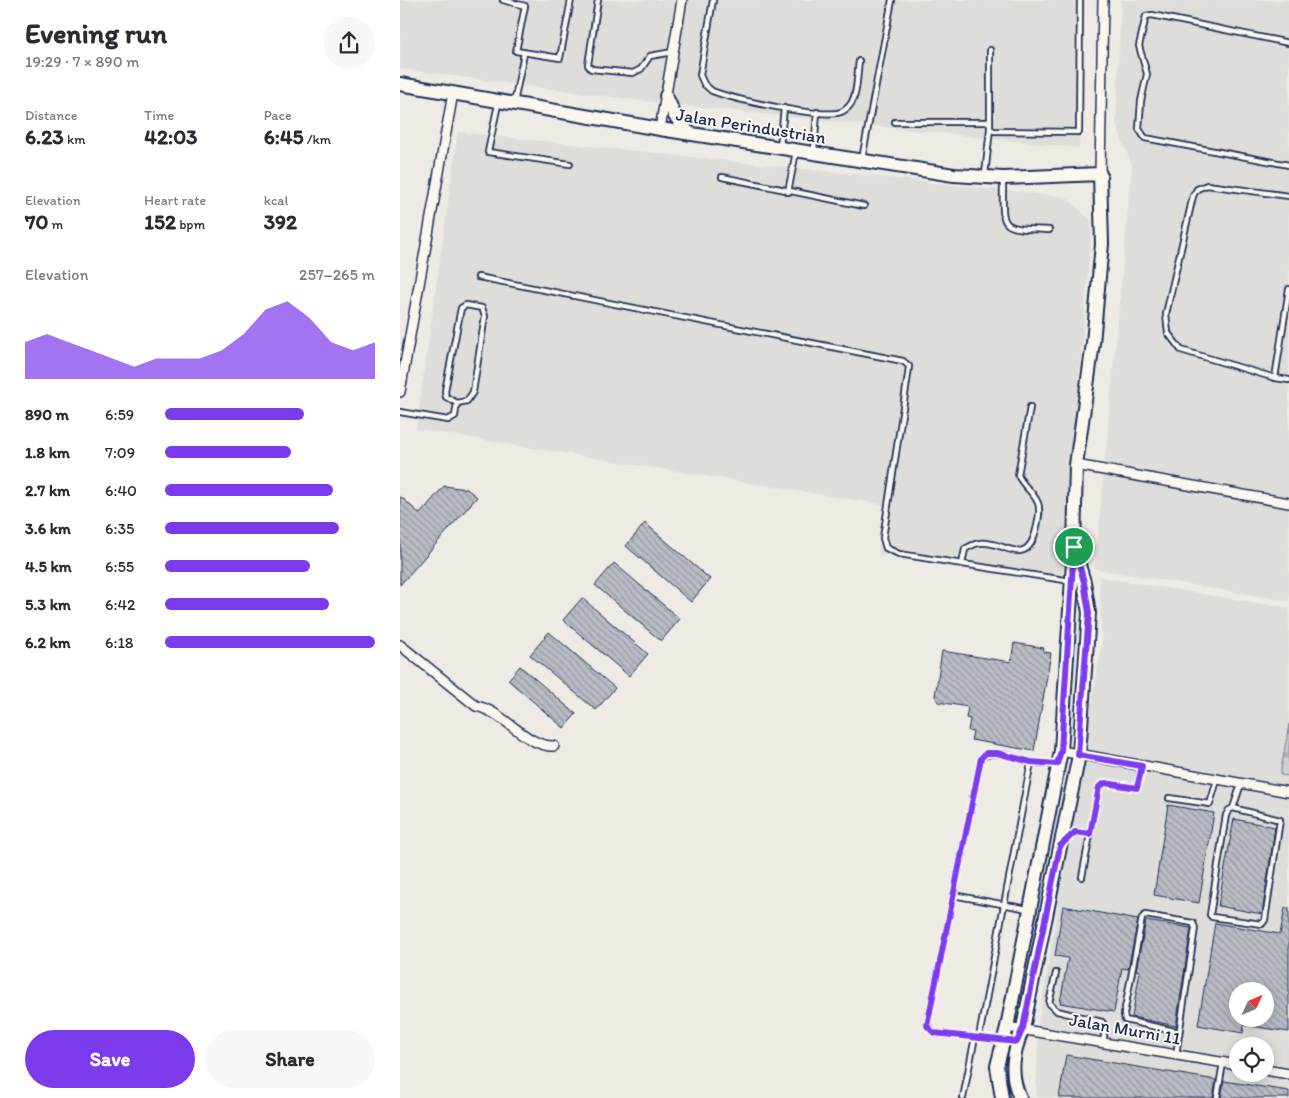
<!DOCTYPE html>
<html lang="en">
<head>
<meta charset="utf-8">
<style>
  :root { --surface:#fff; --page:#f7f7f7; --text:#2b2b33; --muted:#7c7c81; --accent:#7c3aed }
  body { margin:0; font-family:Itim,sans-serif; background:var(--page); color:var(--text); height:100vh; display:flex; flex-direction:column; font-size:19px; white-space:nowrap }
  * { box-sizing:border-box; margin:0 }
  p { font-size:16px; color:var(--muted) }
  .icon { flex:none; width:28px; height:28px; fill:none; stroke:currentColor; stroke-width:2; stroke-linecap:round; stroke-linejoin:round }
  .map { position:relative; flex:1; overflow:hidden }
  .sheet { display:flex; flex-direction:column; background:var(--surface); width:400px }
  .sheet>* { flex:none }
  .needle { width:32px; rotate:46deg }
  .buttons { position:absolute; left:829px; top:982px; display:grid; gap:10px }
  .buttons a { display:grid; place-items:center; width:45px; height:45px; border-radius:50%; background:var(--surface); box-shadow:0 2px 12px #0003; font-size:25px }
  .pin { position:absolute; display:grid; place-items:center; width:42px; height:42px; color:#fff; margin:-21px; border:2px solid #fff; border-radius:50%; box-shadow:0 1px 5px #0007 }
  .round { display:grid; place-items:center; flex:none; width:52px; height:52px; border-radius:26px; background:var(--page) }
  .headline { display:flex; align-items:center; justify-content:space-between; height:85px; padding:0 25px }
  h1 { font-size:28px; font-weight:700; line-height:38px }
  .figures { display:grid; grid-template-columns:repeat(3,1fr); gap:8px; height:85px; padding:5px 25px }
  .figures div { display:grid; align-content:center }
  .figures b { font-size:21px; font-weight:700 }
  .figures small { font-size:14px; font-weight:400 }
  .figures p { font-size:14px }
  .chart { height:140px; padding:10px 25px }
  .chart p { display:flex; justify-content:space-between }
  .chart svg { width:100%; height:90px; margin-top:5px; fill:var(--accent); opacity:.7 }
  .primary-button { display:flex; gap:10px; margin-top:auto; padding:10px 25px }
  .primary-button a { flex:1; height:58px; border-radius:30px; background:var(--accent); color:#fff; font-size:20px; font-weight:700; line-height:58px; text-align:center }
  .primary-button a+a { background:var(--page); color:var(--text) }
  ul { padding:0 25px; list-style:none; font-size:16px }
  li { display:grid; grid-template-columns:80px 60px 1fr; align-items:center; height:38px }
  li i { height:12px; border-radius:6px; background:var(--accent) }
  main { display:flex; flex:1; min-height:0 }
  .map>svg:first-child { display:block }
</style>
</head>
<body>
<main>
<section class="sheet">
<div class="headline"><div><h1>Evening run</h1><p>19:29 · 7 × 890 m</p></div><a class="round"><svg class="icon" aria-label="share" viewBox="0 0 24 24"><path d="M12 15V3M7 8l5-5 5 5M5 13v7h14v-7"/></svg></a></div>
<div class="figures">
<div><p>Distance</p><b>6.23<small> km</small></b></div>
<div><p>Time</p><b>42:03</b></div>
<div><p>Pace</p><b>6:45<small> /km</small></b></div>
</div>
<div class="figures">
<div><p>Elevation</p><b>70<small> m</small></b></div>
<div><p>Heart rate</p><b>152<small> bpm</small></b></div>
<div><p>kcal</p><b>392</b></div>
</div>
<div class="chart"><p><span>Elevation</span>257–265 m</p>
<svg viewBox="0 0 160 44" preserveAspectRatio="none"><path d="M0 44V26L10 22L20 26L30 30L40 34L50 38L60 34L70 34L80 34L90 30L100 22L110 10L120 6L130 14L140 26L150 30L160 26V44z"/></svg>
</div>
<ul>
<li><b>890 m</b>6:59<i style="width:66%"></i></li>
<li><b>1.8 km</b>7:09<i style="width:60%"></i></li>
<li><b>2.7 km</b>6:40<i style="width:80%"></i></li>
<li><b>3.6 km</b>6:35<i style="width:83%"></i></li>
<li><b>4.5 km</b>6:55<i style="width:69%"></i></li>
<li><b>5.3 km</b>6:42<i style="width:78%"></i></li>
<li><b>6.2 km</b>6:18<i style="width:100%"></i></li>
</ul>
<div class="primary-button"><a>Save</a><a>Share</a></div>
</section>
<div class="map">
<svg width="889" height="1098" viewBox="0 0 889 1098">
  <defs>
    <pattern id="forest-firs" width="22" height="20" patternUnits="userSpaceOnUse" patternTransform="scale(1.25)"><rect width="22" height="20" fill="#cecfcf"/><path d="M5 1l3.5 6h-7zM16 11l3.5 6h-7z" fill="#b0b2b4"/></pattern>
    <pattern id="building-back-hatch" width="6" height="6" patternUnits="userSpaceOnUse" patternTransform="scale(1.25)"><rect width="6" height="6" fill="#b9bcc3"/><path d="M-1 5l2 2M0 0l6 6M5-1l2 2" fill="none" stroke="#9699a2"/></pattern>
  </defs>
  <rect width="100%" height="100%" fill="#eeebe4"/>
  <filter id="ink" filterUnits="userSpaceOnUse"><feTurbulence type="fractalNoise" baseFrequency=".02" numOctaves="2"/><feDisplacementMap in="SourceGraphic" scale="10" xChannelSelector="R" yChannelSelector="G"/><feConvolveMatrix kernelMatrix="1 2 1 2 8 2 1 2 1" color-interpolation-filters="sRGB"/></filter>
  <g filter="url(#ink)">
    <g fill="#deddda" fill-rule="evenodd">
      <polygon points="0,0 685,0 679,148 251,102 0,69"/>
      <polygon points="721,0 889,0 889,601 695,569 732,166 716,123"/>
      <polygon points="58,132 666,197 692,222 662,581 478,554 485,505 16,429"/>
      <path d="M699,577L889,608V1098H638L636,1093L639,1019L702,643ZM838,991H865V1019H838ZM838,1046H865V1074H838Z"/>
    </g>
    <polygon fill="url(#forest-firs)" stroke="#747f96" points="889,724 889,776 880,775"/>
    <g fill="url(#building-back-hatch)" stroke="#1b2f5e" fill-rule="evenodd">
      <polygon points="44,486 67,489 77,497 0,585 0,496 20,514"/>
      <polygon points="245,523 310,579 291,602 226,546"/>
      <polygon points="214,563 280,619 261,641 195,585"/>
      <polygon points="182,598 248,654 229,676 163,620"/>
      <polygon points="149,632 215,688 196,710 130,655"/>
      <polygon points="614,643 644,648 643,652 651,653 634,751 571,740 573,732 568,731 570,719 566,718 568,707 538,702 535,696 542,651 611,662"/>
      <polygon points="120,666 176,714 164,728 108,680"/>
      <polygon points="768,805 814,813 799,903 754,895"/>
      <polygon points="834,819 875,827 862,914 818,906"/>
      <polygon points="663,906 738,920 728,969 722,968 714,1012 660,1003 668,958 655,956"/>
      <path d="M885,908H889V1032L844,1025L843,1033L798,1025L815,923L880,934ZM838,991H865V1019H838Z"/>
      <polygon points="746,921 791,928 776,1026 732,1017 740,971 736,970"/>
      <polygon points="666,1055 816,1080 813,1098 659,1098"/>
      <polygon points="824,1081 889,1091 889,1098 821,1098"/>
    </g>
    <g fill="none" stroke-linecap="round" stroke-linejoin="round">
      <g stroke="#1b2f5e" stroke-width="8">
        <g id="service">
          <polyline points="103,0 125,6 116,51 160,58 171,0"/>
          <polyline points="198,0 188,65 191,69 233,73 241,69 250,56 273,52"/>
          <path d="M313,0L300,75L304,84L312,91C333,99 421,119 441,112C443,111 448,108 450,105C458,95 457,73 459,61"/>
          <polyline points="889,43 752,15 746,16 739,46 747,74 741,101 739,129 745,138 889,165"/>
          <polyline points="590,50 590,129 594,131 679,132 680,0"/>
          <polyline points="114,103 124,53"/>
          <polyline points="98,104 88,152 170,164"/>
          <polyline points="495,122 589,122"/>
          <polyline points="380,147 384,108"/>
          <polyline points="414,151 417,112"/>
          <polyline points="462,159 492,0"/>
          <polyline points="585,175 590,129"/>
          <polyline points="322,177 464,206"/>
          <path d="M603,179C603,230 597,228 649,230"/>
          <polyline points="388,192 396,152"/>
          <polyline points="889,196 807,185 797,189 793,196 766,314 768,333 781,350 875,378 889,380"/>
          <polyline points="78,277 503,361 509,366 508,375 483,538 486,548 499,554 671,581"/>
          <polygon points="66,305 82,308 85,316 73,392 67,401 57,403 46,397 45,391 61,308"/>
          <polyline points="875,378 889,289"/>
          <polyline points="0,412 48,420 55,416 57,403"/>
          <path d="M562,564L565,549C569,547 575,543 580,543C604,540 626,570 636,530C638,522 641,511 638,503C633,491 623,487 618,475L630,407"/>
          <polyline points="769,798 810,804 817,780"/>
          <polyline points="833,808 880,820 865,920 862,924 812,917 810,915 826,815 829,810 833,808 841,784"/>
          <polyline points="665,840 675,832 690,834"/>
          <polyline points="682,877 699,787 705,783 737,788 741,766"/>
          <polyline points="553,895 628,909"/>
          <polyline points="656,973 649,1003 657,1011 702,1022 704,1025 704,1042"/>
          <polyline points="579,1037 631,762"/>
          <path d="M616,1042L534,1033L527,1025L581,758C595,747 615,759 631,762C639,763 648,764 656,764"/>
          <polyline points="776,1055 795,928 793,923 745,915 742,918 724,1014 725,1020 779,1032"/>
          <polyline points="563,1098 575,1037"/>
          <polyline points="817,1098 823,1063"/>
        </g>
      </g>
      <g stroke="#1b2f5e" stroke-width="12">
        <g id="minor">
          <polyline points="260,129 282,0"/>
          <polyline points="700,174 703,0"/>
          <polyline points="0,392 53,93"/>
          <polyline points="676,465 889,503"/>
          <path d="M0,645L76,706C105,712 126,747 154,746"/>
          <polyline points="661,751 889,792"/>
          <polyline points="607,1027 838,1065"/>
          <polyline points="865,1070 889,1074"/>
        </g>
      </g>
      <g stroke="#1b2f5e" stroke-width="16">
        <g id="secondary">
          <polyline points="0,84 260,129 554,175 603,178 700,174 702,244 693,343 676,465 674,547 661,751 607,1027 597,1066 602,1098"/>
          <polyline points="266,96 275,116 289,133"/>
          <path d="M620,1098C609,1074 613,1052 623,1028L679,755L689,613L684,582L676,555"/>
        </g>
      </g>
      <use href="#service" stroke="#fbf7ec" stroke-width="4.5"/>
      <use href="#minor" stroke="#fbf7ec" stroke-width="9"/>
      <use href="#secondary" stroke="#fbf7ec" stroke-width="12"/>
    </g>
  </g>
  <g fill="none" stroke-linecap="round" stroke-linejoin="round" filter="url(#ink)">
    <g stroke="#fff" stroke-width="10">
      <polygon id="route" points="674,547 684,582 689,613 678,755 742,766 737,788 705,783 699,787 690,834 675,832 660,846 623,1028 617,1042 534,1033 527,1026 581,758 586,753 597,753 631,762 657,764 661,751"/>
    </g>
    <use href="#route" stroke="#7c3aed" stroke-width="6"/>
  </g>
  <g text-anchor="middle" stroke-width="4" stroke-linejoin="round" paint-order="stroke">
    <g font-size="18" fill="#1b2f5e" stroke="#fbf7ec">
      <text transform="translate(351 126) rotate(9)" y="6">Jalan Perindustrian</text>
      <text transform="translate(725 1029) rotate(10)" y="6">Jalan Murni 11</text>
    </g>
  </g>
</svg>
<div class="buttons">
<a><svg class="needle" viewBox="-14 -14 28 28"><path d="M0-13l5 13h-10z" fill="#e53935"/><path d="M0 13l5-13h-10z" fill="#7c7c81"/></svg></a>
<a><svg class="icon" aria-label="locate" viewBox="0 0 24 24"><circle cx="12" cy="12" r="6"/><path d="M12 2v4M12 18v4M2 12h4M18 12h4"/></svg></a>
</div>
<div class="pin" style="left:674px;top:547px;background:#1e9e55"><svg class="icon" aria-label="arrive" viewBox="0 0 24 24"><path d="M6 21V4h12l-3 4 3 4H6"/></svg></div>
</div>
</main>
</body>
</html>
